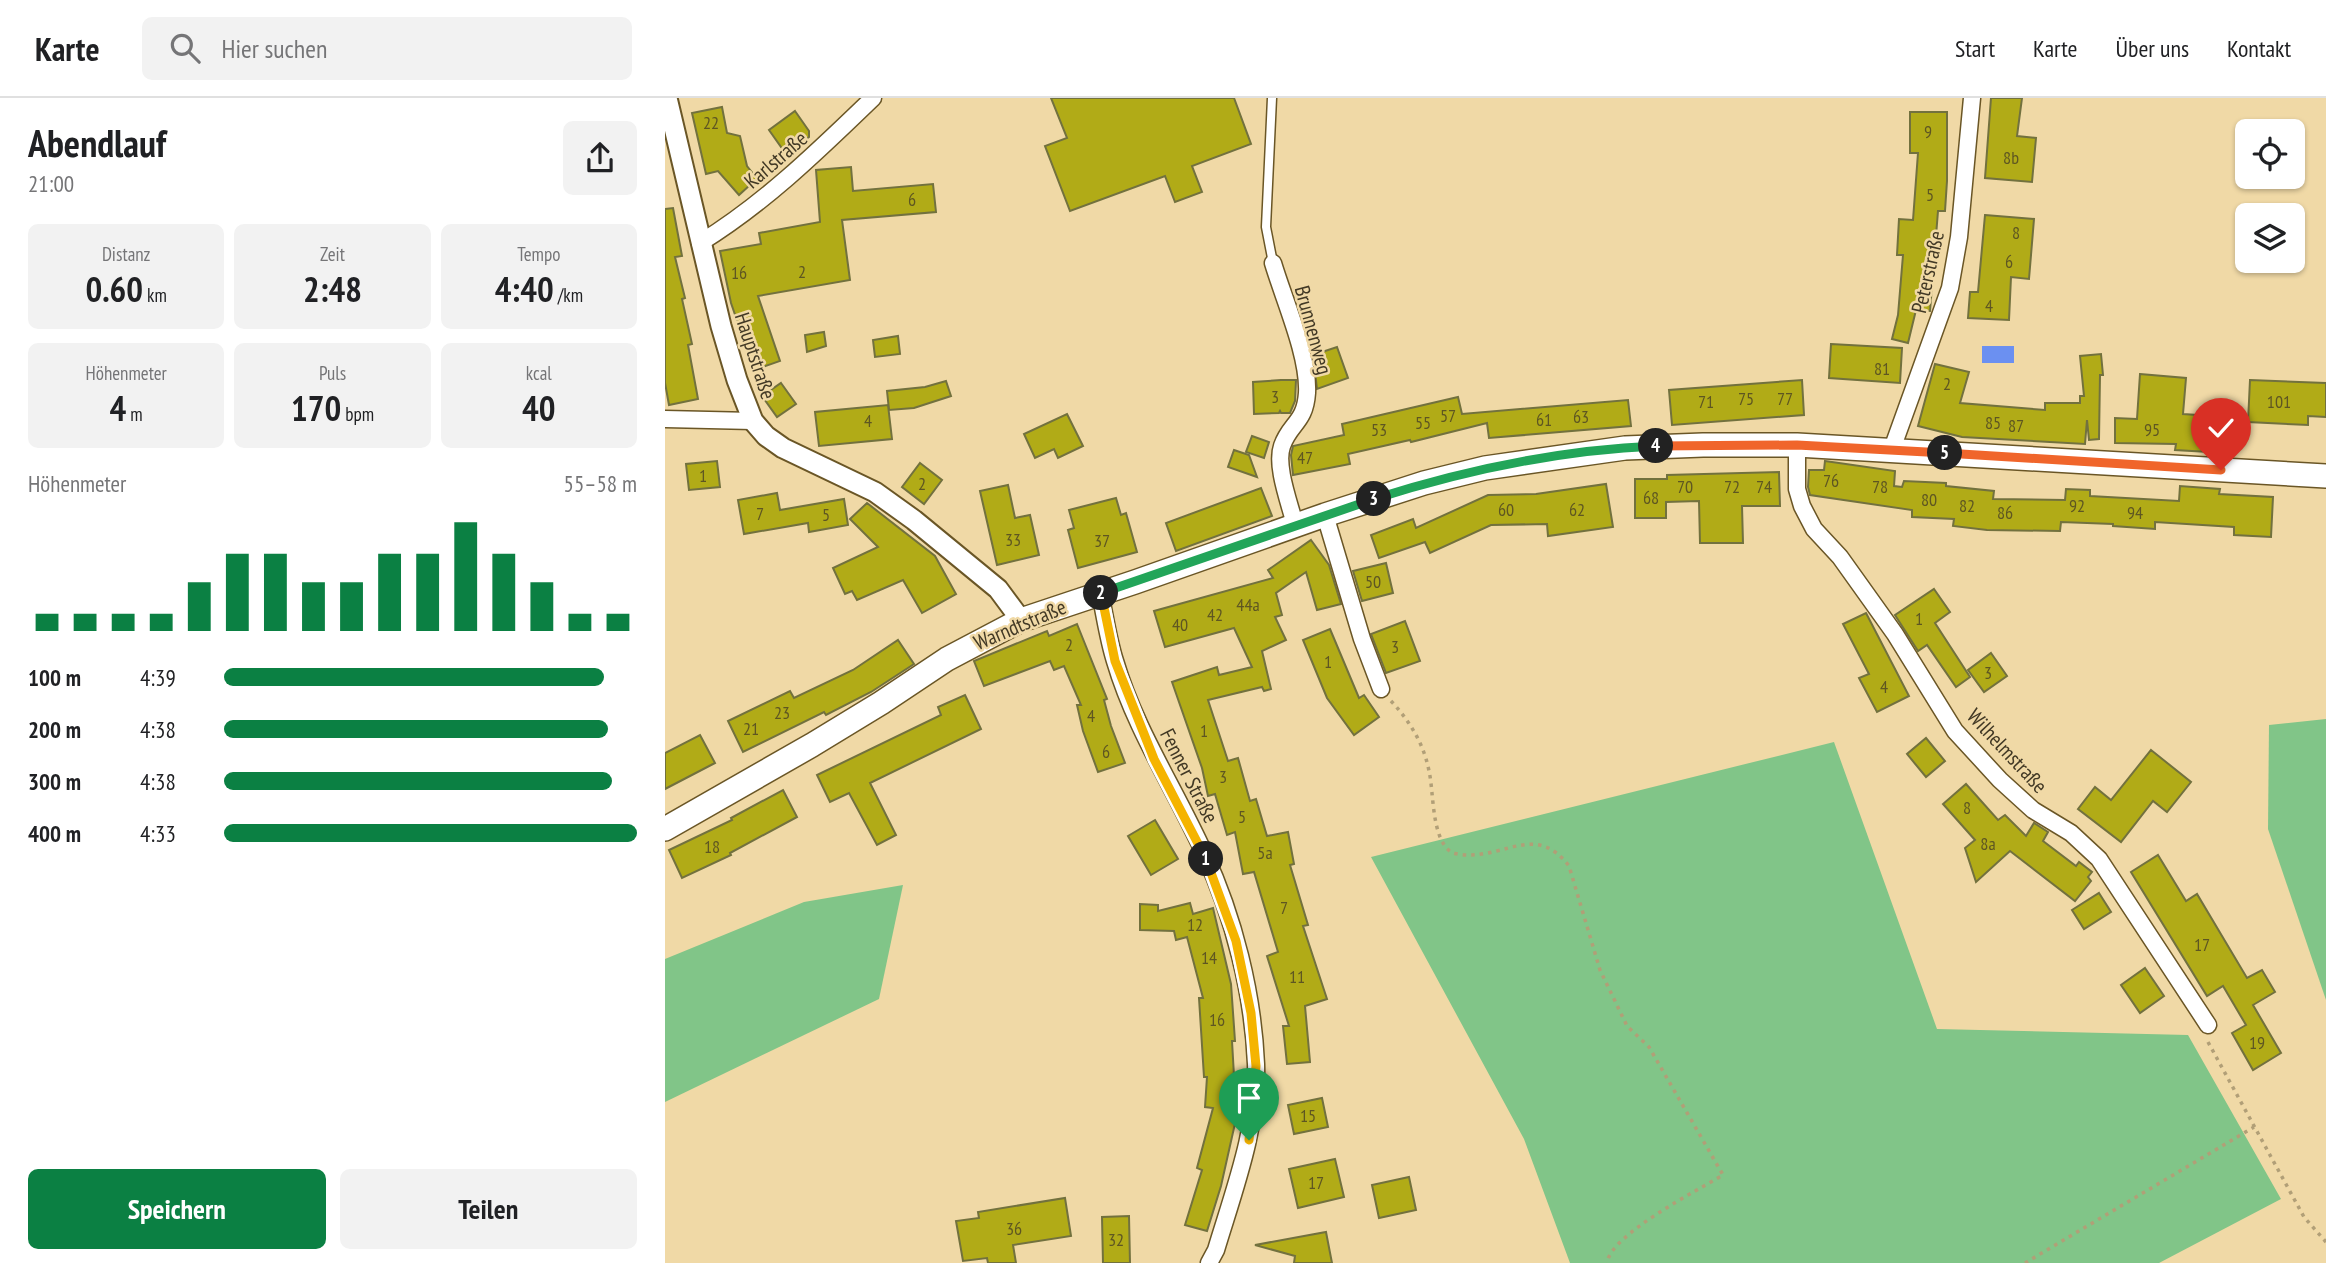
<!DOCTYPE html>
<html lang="de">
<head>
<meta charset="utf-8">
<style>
  :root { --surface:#fff; --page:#f2f2f2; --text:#202124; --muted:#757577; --line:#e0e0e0; --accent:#0b8043 }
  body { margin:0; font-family:"PT Sans Narrow",sans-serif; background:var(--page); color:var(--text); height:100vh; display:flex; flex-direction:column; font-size:26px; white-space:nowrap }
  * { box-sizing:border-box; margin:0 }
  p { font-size:23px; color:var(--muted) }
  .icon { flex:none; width:38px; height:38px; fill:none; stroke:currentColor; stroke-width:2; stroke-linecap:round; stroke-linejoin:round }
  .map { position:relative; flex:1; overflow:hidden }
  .drawer { display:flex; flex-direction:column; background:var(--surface); width:665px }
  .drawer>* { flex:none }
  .tools { position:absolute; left:1570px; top:21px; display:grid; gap:14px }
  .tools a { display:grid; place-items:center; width:70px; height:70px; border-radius:10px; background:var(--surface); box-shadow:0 2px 5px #0004; font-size:35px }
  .pin { position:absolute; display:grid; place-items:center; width:60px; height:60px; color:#fff; margin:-72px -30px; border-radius:50% 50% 50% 0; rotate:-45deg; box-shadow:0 0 7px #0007 }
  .pin .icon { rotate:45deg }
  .km { position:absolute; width:35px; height:35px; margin:-18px; border-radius:50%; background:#222; color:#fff; font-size:19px; line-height:35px; text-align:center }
  .round { display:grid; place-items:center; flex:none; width:74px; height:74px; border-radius:10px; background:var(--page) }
  .headline { display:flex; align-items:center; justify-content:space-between; height:119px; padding:0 28px }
  h1 { font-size:38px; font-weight:800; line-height:52px }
  .stats { display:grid; grid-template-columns:repeat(3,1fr); gap:10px; height:119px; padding:7px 28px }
  .stats div { display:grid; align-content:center; border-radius:10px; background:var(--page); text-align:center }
  .stats b { font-size:35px; font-weight:800 }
  .stats small { font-size:19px; font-weight:400 }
  .stats p { font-size:19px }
  .chart { height:196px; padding:14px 28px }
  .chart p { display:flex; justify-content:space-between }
  .chart svg { width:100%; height:126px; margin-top:7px; stroke:var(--accent); stroke-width:6 }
  .action { display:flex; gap:14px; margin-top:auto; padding:14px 28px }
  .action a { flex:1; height:80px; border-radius:10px; background:var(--accent); color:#fff; font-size:28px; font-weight:800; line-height:80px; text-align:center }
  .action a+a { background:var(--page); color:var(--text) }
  ul { padding:0 28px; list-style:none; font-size:23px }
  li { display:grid; grid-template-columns:112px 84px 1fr; align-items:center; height:52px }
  li i { height:18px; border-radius:9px; background:var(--accent) }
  header { display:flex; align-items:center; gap:42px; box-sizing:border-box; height:98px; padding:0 35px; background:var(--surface); border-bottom:2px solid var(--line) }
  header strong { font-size:33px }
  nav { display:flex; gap:38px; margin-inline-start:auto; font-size:24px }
  .search { width:490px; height:63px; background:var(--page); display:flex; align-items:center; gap:18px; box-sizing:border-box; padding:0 24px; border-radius:10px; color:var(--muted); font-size:26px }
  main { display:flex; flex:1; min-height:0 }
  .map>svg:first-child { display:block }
</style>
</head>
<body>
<header>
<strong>Karte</strong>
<div class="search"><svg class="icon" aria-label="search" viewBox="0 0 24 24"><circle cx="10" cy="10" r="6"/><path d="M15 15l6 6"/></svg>Hier suchen</div>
<nav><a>Start</a><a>Karte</a><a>Über uns</a><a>Kontakt</a></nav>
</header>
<main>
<section class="drawer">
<div class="headline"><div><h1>Abendlauf</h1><p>21:00</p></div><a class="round"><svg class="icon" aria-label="share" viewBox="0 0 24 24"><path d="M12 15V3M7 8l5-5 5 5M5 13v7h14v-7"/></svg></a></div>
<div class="stats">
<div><p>Distanz</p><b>0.60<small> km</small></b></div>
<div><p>Zeit</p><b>2:48</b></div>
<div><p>Tempo</p><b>4:40<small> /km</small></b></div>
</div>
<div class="stats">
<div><p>Höhenmeter</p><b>4<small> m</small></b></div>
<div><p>Puls</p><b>170<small> bpm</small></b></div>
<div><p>kcal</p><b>40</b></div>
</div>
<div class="chart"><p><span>Höhenmeter</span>55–58 m</p>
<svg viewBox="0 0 160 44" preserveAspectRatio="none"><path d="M5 44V38M15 44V38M25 44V38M35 44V38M45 44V27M55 44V17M65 44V17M75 44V27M85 44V27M95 44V17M105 44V17M115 44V6M125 44V17M135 44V27M145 44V38M155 44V38"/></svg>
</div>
<ul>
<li><b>100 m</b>4:39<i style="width:92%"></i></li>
<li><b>200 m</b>4:38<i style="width:93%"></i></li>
<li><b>300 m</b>4:38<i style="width:94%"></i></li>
<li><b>400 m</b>4:33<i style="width:100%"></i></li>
</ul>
<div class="action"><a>Speichern</a><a>Teilen</a></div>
</section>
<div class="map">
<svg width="1661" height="1165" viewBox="0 0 1661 1165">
  <rect width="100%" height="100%" fill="#f0d9a6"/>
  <g fill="#81c588">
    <polygon points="1661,621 1661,902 1603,731 1604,627"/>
    <polygon points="1169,644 1272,931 1523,937 1616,1101 1494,1165 905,1165 859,1041 706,759"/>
    <polygon points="238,787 214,901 0,1004 0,861 139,804"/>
  </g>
  <rect fill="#6b90f1" x="1317" y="248" width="32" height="17"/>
  <g fill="#b1ab17" stroke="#72713e" stroke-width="2">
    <polygon points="386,0 569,0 586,46 527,68 537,94 510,104 500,78 405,113 380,48 402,40"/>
    <polygon points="1326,0 1357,0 1352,38 1371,40 1367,84 1320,80"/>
    <polygon points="57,9 62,35 75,38 82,68 90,78 96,77 74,97 53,73 41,76 27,15"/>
    <polygon points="130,13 144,33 144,39 121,56 104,32"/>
    <polygon points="1245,14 1282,14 1282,83 1280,113 1273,113 1265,213 1251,212 1243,245 1227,241 1233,217 1238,157 1232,157 1234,121 1248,122 1253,55 1245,55"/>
    <polygon points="186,69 188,93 268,86 271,114 177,122 185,182 93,198 115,263 89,272 66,205 55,153 96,146 94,135 155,124 151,72"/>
    <polygon points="8,110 17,158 10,159 20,200 17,201 27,246 23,247 33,301 4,307 0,285 0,111"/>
    <polygon points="1320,117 1369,121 1364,181 1346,179 1344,222 1303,220 1305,194 1313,194"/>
    <polygon points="159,234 161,248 142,254 140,237"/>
    <polygon points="233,238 235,256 210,259 208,242"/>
    <polygon points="1166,246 1237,250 1235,285 1164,280"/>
    <polygon points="672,249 683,280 652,291 648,257"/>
    <polygon points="1436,256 1438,277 1435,277 1434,341 1424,342 1422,322 1420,346 1297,339 1253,328 1270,266 1304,274 1295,305 1380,312 1380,305 1415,305 1415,298 1419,298 1415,258"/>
    <polygon points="1475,276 1521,280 1518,316 1563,319 1561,355 1510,352 1511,346 1450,345 1450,320 1472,321"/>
    <polygon points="616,282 631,282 630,303 625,315 616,315 615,313 614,315 589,316 588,284"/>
    <polygon points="1137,282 1139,317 1007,327 1004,292"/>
    <polygon points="1585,282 1661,285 1661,319 1643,318 1643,327 1583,324"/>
    <polygon points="281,283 286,298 249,310 224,312 222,293 260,289"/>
    <polygon points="116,285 131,306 112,319 97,298"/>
    <polygon points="793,299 797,316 963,302 966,328 824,340 822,325 746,344 745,342 683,356 685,366 628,377 626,357 628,348 679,337 677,326"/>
    <polygon points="223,307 227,341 154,348 150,314"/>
    <polygon points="402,316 418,348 393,360 389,351 370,360 359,336"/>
    <polygon points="587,338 604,344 599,360 581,354"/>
    <polygon points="569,352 584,357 592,379 563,369"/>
    <polygon points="52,363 55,389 24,392 21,366"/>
    <polygon points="1160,363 1230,373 1229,388 1237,389 1239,383 1281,385 1281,388 1329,393 1328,401 1400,402 1401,391 1425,392 1425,398 1514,403 1515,388 1555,391 1554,396 1608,399 1606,439 1569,437 1569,429 1490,424 1490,431 1448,428 1448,426 1396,424 1395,433 1322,432 1288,428 1289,421 1247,419 1247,412 1145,397 1143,389 1144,372 1159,372"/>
    <polygon points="255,365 277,382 259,406 237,389"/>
    <polygon points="1114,374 1115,408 1077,408 1078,445 1035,445 1034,403 1001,404 1001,420 970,420 970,381 1002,381 1002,377"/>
    <polygon points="941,386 948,429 883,438 882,426 826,427 765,455 760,444 714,460 706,437 748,421 751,430 823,397 871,396"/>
    <polygon points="343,387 350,420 365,417 374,457 332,467 315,393"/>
    <polygon points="596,390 607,418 511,453 501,425"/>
    <polygon points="112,395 115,412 179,401 183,427 144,434 143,425 79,436 73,402"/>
    <polygon points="451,400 456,417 461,415 472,454 413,470 403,432 409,430 404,412"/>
    <polygon points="202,405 270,458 291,496 257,515 238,482 192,502 187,493 180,496 168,470 213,449 185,421"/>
    <polygon points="646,442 664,467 676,506 652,512 641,474 611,495 617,517 610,519 621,542 597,553 606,591 599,593 597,589 543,602 563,663 573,660 585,703 591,701 602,738 623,734 629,766 625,767 643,827 638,828 662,901 640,908 645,964 622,966 618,928 624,928 602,858 613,854 589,774 578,776 570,734 562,737 550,696 543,698 537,670 507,584 552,569 554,577 587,569 569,530 500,549 489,513 608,480 603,472"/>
    <polygon points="721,465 728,495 697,503 688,473"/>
    <polygon points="1269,491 1285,514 1270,525 1305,579 1291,589 1262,547 1253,553 1230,517"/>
    <polygon points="1201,515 1244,598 1212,614 1194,580 1204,576 1178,526"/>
    <polygon points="740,523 755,563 721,575 706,536"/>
    <polygon points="412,526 442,601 439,602 446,628 460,665 433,674 418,633 412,607 416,607 399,568 389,572 385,563 319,588 309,563 382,533 384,538"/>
    <polygon points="665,531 694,600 699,597 714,619 689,637 662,600 638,542"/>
    <polygon points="233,542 249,566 206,594 161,617 159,614 78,654 63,623 125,593 129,600 188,572"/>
    <polygon points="1326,555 1342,578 1319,594 1303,572"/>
    <polygon points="300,597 316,631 205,685 231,737 212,747 184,695 165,704 152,677 276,617 273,609"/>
    <polygon points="35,637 50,665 0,691 0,655"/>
    <polygon points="1261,640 1280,663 1261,679 1242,656"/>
    <polygon points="1486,652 1526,684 1502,714 1488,703 1456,744 1413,711 1430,689 1446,702"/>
    <polygon points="1301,686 1333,722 1340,717 1361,738 1369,725 1383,734 1378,743 1411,768 1414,764 1427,774 1423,779 1426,783 1410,803 1345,753 1311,784 1300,750 1310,742 1278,706"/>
    <polygon points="118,692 132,719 65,755 66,757 17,780 4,752 67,722 66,720"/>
    <polygon points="490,722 513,761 486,777 463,738"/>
    <polygon points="1493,757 1521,803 1532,796 1582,880 1597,872 1610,894 1588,907 1616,955 1588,972 1567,935 1581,927 1558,888 1542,898 1466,774"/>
    <polygon points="1434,795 1446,814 1419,831 1407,812"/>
    <polygon points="525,805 528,816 548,810 566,886 570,943 567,943 569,978 567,978 563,1019 571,1021 556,1088 542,1133 520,1127 537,1072 532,1070 548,1010 540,1009 542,979 539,979 534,900 538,900 522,839 511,842 509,833 475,832 475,806 493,807 493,813"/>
    <polygon points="1480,870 1499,898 1475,915 1456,887"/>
    <polygon points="657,1000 663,1029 629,1036 623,1007"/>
    <polygon points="670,1061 679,1099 633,1110 624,1071"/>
    <polygon points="744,1079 751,1112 714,1120 707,1087"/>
    <polygon points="400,1100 406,1138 348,1147 351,1165 323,1165 322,1160 298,1163 291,1123 314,1120 313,1114"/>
    <polygon points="464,1118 465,1165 438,1165 437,1119"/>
    <polygon points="661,1134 667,1165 629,1165 630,1158 590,1147"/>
  </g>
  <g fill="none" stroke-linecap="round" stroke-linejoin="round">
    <g stroke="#6a5626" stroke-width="11">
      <polyline id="service" points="607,0 601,129 608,165"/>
    </g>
    <g stroke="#6a5626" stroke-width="19">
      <g id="minor">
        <path d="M35,145C100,105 153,53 208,0"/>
        <path d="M608,165C619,202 644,258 642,295C640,325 625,325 617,348C610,368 625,406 630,427"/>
        <polyline points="0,321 88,323"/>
        <polyline points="1132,347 1132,391 1137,408 1149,431 1175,459 1230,536 1290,633 1335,682 1368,712 1406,735 1434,761 1543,927"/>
        <polyline points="1227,351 1285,190 1294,139 1307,0"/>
        <polyline points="660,417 697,541 716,591"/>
        <path d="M435,495C440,518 443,541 450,563C470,631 510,691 539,755C569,819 588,896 591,966C593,1030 569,1092 551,1152L544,1165"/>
      </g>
    </g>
    <g stroke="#6a5626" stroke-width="23">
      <polyline id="tertiary" points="2,0 56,228 72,282 88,323 101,338 118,350 210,394 249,422 333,491 356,522"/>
    </g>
    <g stroke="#6a5626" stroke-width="26">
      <polyline id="secondary" points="0,731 147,647 216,605 282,561 356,522 470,484 660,417 759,385 820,370 960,350 1038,347 1132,347 1661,378"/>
    </g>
    <g stroke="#b19f77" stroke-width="3.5" stroke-dasharray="3.5 5" stroke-linecap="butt">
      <path d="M726,603C744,622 759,646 764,673C769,694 766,740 786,754C790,756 798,757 802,757C843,758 872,726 904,768L935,872L962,928L984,949L1058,1077C1033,1092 945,1137 942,1165"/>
      <polyline points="1543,944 1639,1119 1661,1144"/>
      <polyline points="1360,1165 1589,1029"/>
    </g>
    <use href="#service" stroke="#fff" stroke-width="8"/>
    <use href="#minor" stroke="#fff" stroke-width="16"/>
    <use href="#tertiary" stroke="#fff" stroke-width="19"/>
    <use href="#secondary" stroke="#fff" stroke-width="23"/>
  </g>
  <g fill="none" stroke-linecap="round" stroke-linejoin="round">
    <g stroke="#fff" stroke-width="14">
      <polyline id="split-1" points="541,761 571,843 586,915 591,968 584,1042"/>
    </g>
    <g stroke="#fff" stroke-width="14">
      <polyline id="split-2" points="436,495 450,563 489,661 541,761"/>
    </g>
    <g stroke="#fff" stroke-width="14">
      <polyline id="split-3" points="436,495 709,401"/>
    </g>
    <g stroke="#fff" stroke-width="14">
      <path id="split-4" d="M709,401C800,372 896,352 991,348"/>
    </g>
    <g stroke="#fff" stroke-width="14">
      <polyline id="split-5" points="991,348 1132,347 1280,355"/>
    </g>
    <g stroke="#fff" stroke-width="14">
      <polyline id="split-6" points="1280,355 1556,372"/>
    </g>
    <use href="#split-1" stroke="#f5b400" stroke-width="9"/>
    <use href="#split-2" stroke="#f5b400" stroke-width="9"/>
    <use href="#split-3" stroke="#22a559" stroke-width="9"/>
    <use href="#split-4" stroke="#22a559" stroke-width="9"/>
    <use href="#split-5" stroke="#f0652b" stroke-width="9"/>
    <use href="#split-6" stroke="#f0652b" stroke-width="9"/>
  </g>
  <g text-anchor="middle" stroke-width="5" stroke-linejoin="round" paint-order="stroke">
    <g font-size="18" fill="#5e5622">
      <text x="46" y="31">22</text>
      <text x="1263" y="40">9</text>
      <text x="1346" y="66">8b</text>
      <text x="1265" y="103">5</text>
      <text x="247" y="108">6</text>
      <text x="1351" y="141">8</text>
      <text x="1344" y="170">6</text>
      <text x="137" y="180">2</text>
      <text x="74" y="181">16</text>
      <text x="1324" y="214">4</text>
      <text x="1217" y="277">81</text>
      <text x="1282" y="292">2</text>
      <text x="610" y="305">3</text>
      <text x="1081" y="307">75</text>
      <text x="1120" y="307">77</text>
      <text x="1041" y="310">71</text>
      <text x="1614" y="310">101</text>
      <text x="783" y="324">57</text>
      <text x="916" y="325">63</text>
      <text x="879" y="328">61</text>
      <text x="203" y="329">4</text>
      <text x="758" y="331">55</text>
      <text x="1328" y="331">85</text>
      <text x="1351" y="334">87</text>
      <text x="714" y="338">53</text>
      <text x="1487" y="338">95</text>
      <text x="640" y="366">47</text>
      <text x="38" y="384">1</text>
      <text x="1166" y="389">76</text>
      <text x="257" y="392">2</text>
      <text x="1020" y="395">70</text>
      <text x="1067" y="395">72</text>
      <text x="1099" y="395">74</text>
      <text x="1215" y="395">78</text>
      <text x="986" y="406">68</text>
      <text x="1264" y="408">80</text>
      <text x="1302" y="414">82</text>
      <text x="1412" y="414">92</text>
      <text x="841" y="418">60</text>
      <text x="912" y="418">62</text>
      <text x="1340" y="421">86</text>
      <text x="1470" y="421">94</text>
      <text x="95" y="422">7</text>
      <text x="161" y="423">5</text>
      <text x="348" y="448">33</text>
      <text x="437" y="449">37</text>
      <text x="708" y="490">50</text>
      <text x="583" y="513">44a</text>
      <text x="550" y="523">42</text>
      <text x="1254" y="527">1</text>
      <text x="515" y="533">40</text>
      <text x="404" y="553">2</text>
      <text x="730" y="555">3</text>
      <text x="663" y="570">1</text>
      <text x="1323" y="581">3</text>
      <text x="1219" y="595">4</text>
      <text x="117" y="621">23</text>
      <text x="426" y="624">4</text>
      <text x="86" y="637">21</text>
      <text x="539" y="639">1</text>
      <text x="441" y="660">6</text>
      <text x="558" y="685">3</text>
      <text x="1302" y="716">8</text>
      <text x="577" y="725">5</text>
      <text x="1323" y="752">8a</text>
      <text x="47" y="755">18</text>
      <text x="600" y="761">5a</text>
      <text x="619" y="816">7</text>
      <text x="530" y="833">12</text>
      <text x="1537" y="853">17</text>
      <text x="544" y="866">14</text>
      <text x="632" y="885">11</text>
      <text x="552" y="928">16</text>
      <text x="1592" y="951">19</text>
      <text x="643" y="1024">15</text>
      <text x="651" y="1091">17</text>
      <text x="349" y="1137">36</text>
      <text x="451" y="1148">32</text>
    </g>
    <g font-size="21" fill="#423925" stroke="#f0d9a6">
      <text transform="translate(111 62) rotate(-41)" y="7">Karlstraße</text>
      <text transform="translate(1263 174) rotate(-77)" y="7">Peterstraße</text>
      <text transform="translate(648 232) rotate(75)" y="7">Brunnenweg</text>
      <text transform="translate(90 258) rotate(72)" y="7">Hauptstraße</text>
      <text transform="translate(355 527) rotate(-23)" y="7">Warndtstraße</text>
      <text transform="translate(1342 653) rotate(47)" y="7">Wilhelmstraße</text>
      <text transform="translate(524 678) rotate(63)" y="7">Fenner Straße</text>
    </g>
  </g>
</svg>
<div class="tools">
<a><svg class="icon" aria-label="locate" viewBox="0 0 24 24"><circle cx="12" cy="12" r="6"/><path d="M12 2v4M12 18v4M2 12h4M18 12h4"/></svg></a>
<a><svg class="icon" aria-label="layers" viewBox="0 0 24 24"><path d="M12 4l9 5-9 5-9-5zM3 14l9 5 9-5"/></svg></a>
</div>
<div class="pin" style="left:584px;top:1042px;background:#1e9e55"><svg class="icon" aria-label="arrive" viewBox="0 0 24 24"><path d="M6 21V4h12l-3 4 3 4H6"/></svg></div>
<div class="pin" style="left:1556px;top:372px;background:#d93025"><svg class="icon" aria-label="check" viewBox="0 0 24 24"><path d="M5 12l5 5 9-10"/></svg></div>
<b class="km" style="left:541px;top:761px">1</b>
<b class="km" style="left:436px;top:495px">2</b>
<b class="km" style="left:709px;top:401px">3</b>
<b class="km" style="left:991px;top:348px">4</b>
<b class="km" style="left:1280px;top:355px">5</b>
</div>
</main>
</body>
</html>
